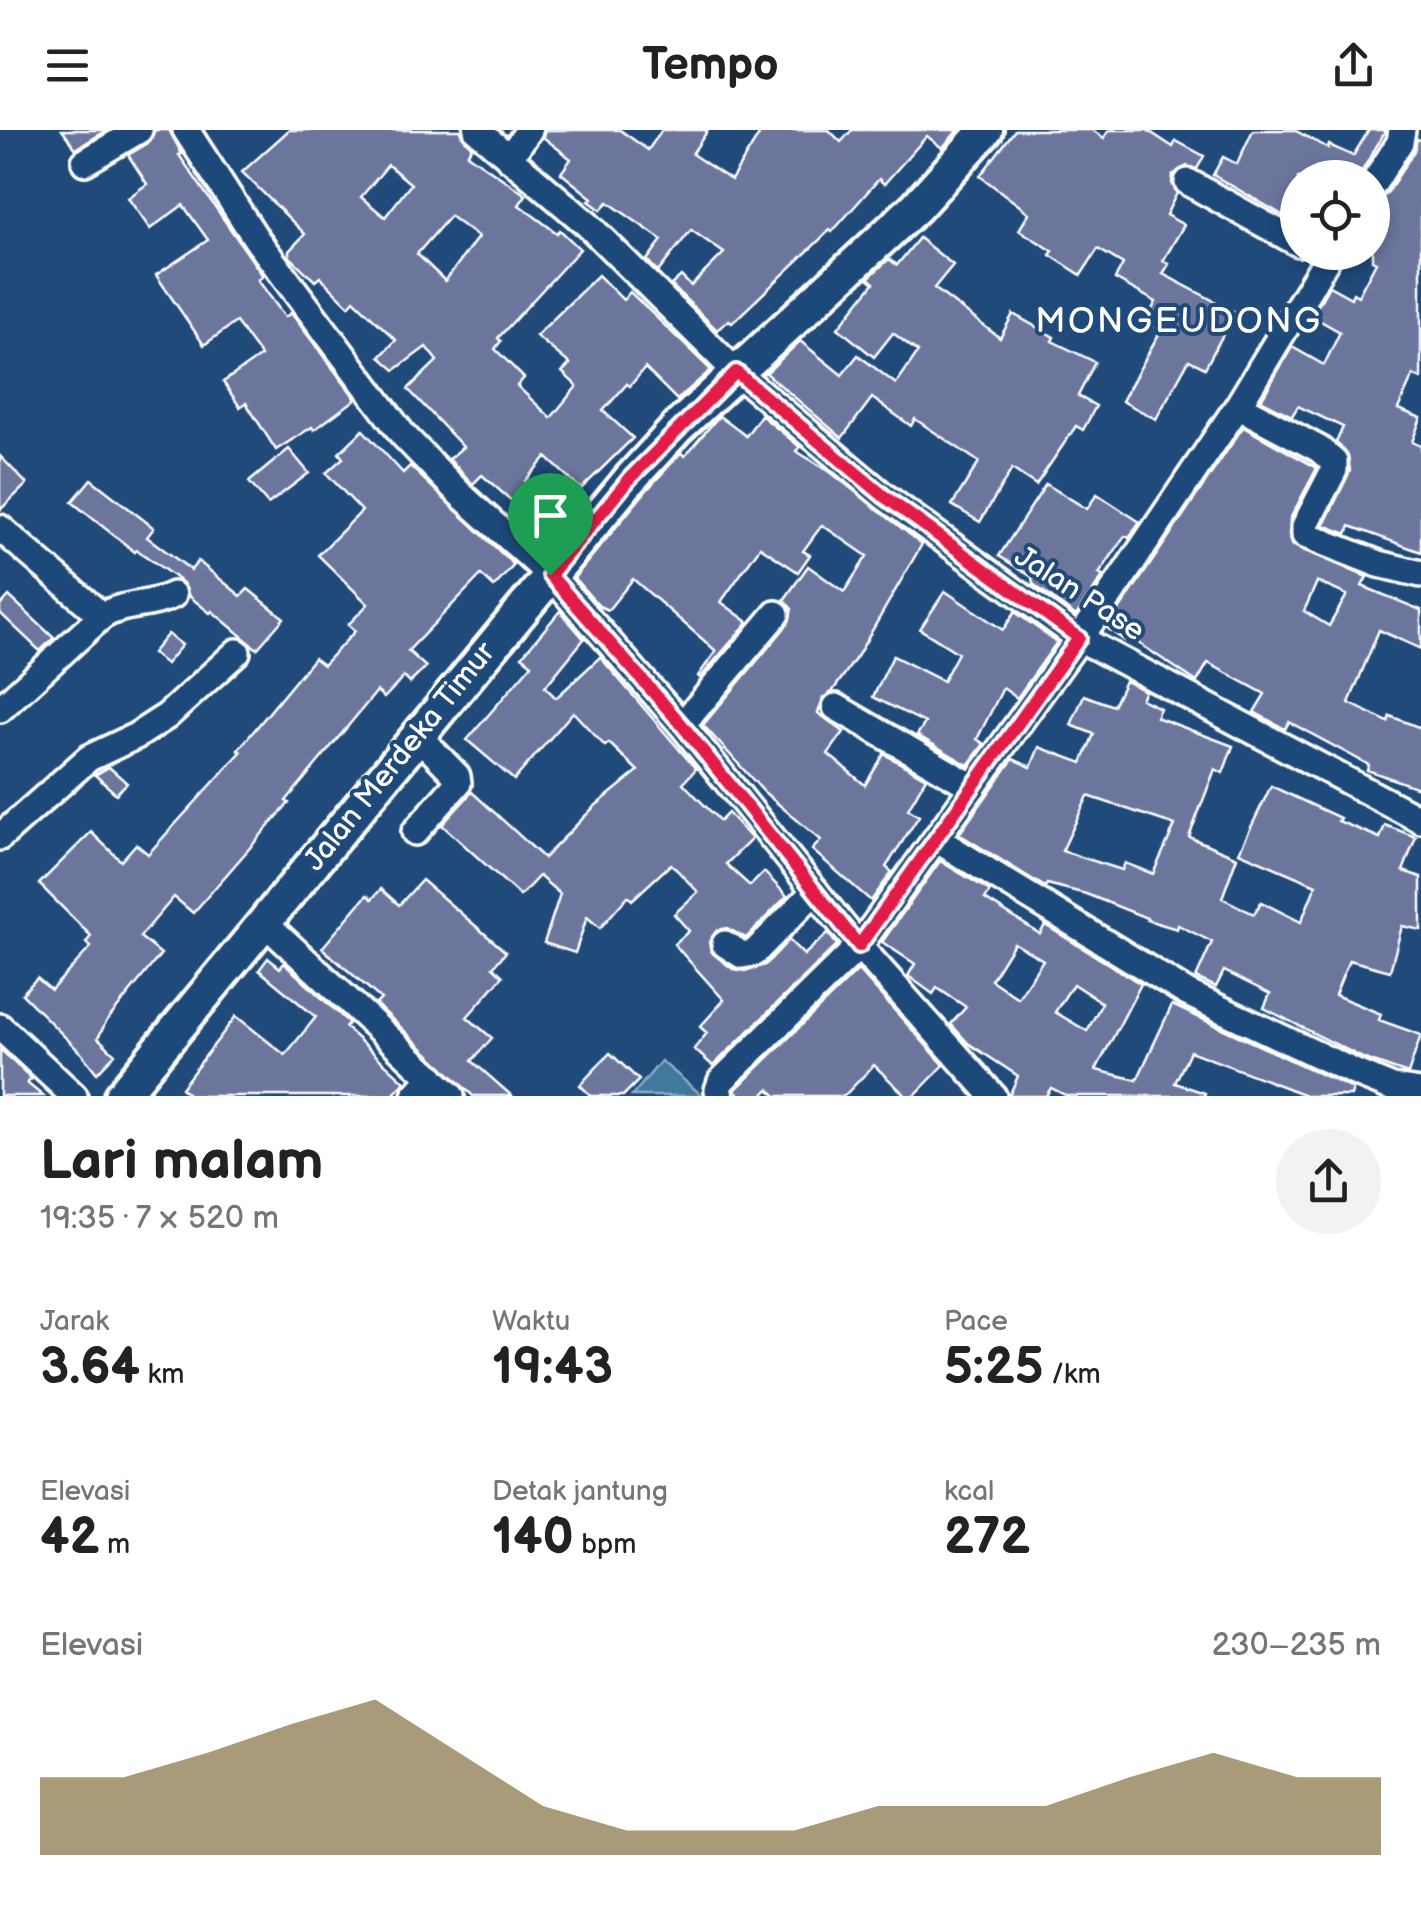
<!DOCTYPE html>
<html lang="id">
<head>
<meta charset="utf-8">
<style>
  :root { --surface:#fff; --page:#f2f2f2; --text:#222; --muted:#767676; --accent:#857141 }
  body { margin:0; font-family:"Balsamiq Sans",sans-serif; background:var(--page); color:var(--text); height:100vh; display:flex; flex-direction:column; font-size:38px; white-space:nowrap }
  * { box-sizing:border-box; margin:0 }
  p { font-size:32px; color:var(--muted) }
  .icon { flex:none; width:55px; height:55px; fill:none; stroke:currentColor; stroke-width:2; stroke-linecap:round; stroke-linejoin:round }
  .map { position:relative; height:966px; overflow:hidden }
  .drawer { display:flex; flex-direction:column; background:var(--surface); flex:1 }
  .drawer>* { flex:none }
  .tools { position:absolute; left:1280px; top:30px; display:grid; gap:20px }
  .tools a { display:grid; place-items:center; width:110px; height:110px; border-radius:50%; background:var(--surface); box-shadow:0 5px 15px #0003; font-size:50px }
  .pin { position:absolute; display:grid; place-items:center; width:85px; height:85px; color:#fff; margin:-102px -42px; border-radius:50% 50% 50% 0; rotate:-45deg; box-shadow:0 0 10px #0007 }
  .pin .icon { rotate:45deg }
  .round { display:grid; place-items:center; flex:none; width:105px; height:105px; border-radius:52px; background:var(--page) }
  .summary { display:flex; align-items:center; justify-content:space-between; height:170px; padding:0 40px }
  h1 { font-size:55px; font-weight:700; line-height:75px }
  .figures { display:grid; grid-template-columns:repeat(3,1fr); gap:15px; height:170px; padding:10px 40px }
  .figures div { display:grid; align-content:center }
  .figures b { font-size:50px; font-weight:700 }
  .figures small { font-size:28px; font-weight:400 }
  .figures p { font-size:28px }
  .chart { height:280px; padding:20px 40px }
  .chart p { display:flex; justify-content:space-between }
  .chart svg { width:100%; height:180px; margin-top:10px; fill:var(--accent); opacity:.7 }
  header { display:flex; justify-content:space-between; align-items:center; height:130px; padding:0 40px; background:var(--surface); font-size:45px; font-weight:700 }
  .map>svg:first-child { display:block }
</style>
</head>
<body>
<header><svg class="icon" aria-label="menu" viewBox="0 0 24 24"><path d="M4 6h16M4 12h16M4 18h16"/></svg>Tempo<svg class="icon" aria-label="share" viewBox="0 0 24 24"><path d="M12 15V3M7 8l5-5 5 5M5 13v7h14v-7"/></svg></header>
<div class="map">
<svg width="1421" height="966" viewBox="0 0 1421 966">
  <rect width="100%" height="100%" fill="#1f4a7a"/>
  <filter id="ink" filterUnits="userSpaceOnUse"><feTurbulence type="fractalNoise" baseFrequency=".01" numOctaves="2"/><feDisplacementMap in="SourceGraphic" scale="20" xChannelSelector="R" yChannelSelector="G"/><feConvolveMatrix kernelMatrix="1 2 1 2 8 2 1 2 1" color-interpolation-filters="sRGB"/></filter>
  <g filter="url(#ink)">
    <polygon fill="#41789e" stroke="#8daec5" stroke-width="2.5" points="661,931 703,966 632,966"/>
    <g fill="#6c749c" stroke="#fff" stroke-width="2.5" fill-rule="evenodd">
      <polygon points="62,0 107,0 76,19"/>
      <polygon points="155,0 169,0 182,24 179,25 263,146 258,150 285,187 291,183 356,269 314,300 312,297 276,320 246,273 240,277 223,252 261,226 236,192 204,215 156,145 208,110 183,75 150,99 128,68 147,54 128,25 148,13"/>
      <path d="M289,0H461L462,6L472,17L467,24L526,65L519,75L557,103L560,100L580,119L498,208L501,211L495,219L524,248L517,256L551,288L577,256L562,242L570,234L536,206L598,145L623,170L630,162L711,240L677,270L645,238L630,256L627,254L603,281L633,308L581,359L546,327L525,351L558,380L533,408L512,389L521,379L482,345L473,354L449,329L463,317L408,259L437,231L426,217L395,240L380,227L396,210L354,170L349,176L320,147L315,151L289,126V121L305,104L242,42ZM388,35L411,54L385,87L361,67ZM450,86L478,107L445,151L417,124Z"/>
      <polygon points="545,0 620,0 648,20 662,0 708,0 692,24 731,50 762,0 829,0 841,12 852,0 958,0 942,18 927,6 884,54 879,49 832,102 830,100 732,193 729,190 717,200 671,155 681,146 691,156 724,123 691,100 658,142 647,130 662,110 608,72 601,80 589,71 592,68 561,43 571,29 543,7"/>
      <polygon points="1015,0 1092,0 1104,8 1109,0 1147,0 1173,17 1176,11 1204,26 1197,39 1187,36 1173,45 1172,53 1177,63 1166,85 1184,95 1163,131 1169,134 1163,144 1235,182 1205,238 1189,230 1156,289 1122,271 1161,200 1145,192 1156,172 1115,149 1123,134 1098,119 1081,145 1050,125 1053,121 1019,100 1029,83 980,46"/>
      <polygon points="1253,0 1294,0 1328,18 1329,15 1353,26 1369,0 1386,0 1358,48 1298,48 1298,94 1213,45 1223,27 1237,34"/>
      <polygon points="1417,9 1421,10 1421,249 1413,245 1398,279 1421,288 1412,312 1421,316 1421,422 1350,396 1347,404 1324,395 1350,341 1348,325 1336,312 1343,297 1298,276 1292,286 1261,270 1292,217 1324,235 1340,202 1312,186 1329,156 1351,168 1353,163 1358,166 1376,132 1372,130 1372,72 1386,65 1414,21"/>
      <polygon points="919,108 953,135 934,158 1000,208 1013,184 1054,207 1052,211 1095,232 1078,266 1096,276 1083,300 1076,296 1036,355 1012,339 980,392 952,375 979,332 915,289 911,296 872,268 842,308 766,243 800,211 842,245 858,225 896,254 918,222 893,203 874,227 838,198 874,153 868,148 889,129 897,135"/>
      <polygon points="761,285 800,317 796,321 829,341 922,414 858,525 832,562 823,568 818,583 844,602 828,624 865,655 884,624 926,648 908,679 919,686 886,737 892,742 871,771 812,720 821,710 764,662 703,595 788,494 792,479 784,470 808,436 844,462 867,426 822,395 803,421 810,425 798,442 760,417 721,472 748,492 700,548 698,546 716,521 633,449 608,480 599,476 574,448 646,361 681,323 685,326 719,286 746,306"/>
      <path d="M1243,297L1317,338L1290,389L1289,405L1292,415L1367,447L1362,456L1421,480V519L1379,500L1349,573L1388,592L1390,586L1421,598V659L1367,640L1369,635L1289,592L1285,599L1254,582L1265,564L1208,533L1197,552L1128,506L1125,511L1107,498ZM1317,452L1347,465L1329,496L1304,481Z"/>
      <polygon points="363,300 403,343 410,336 514,435 494,457 481,445 408,521 426,537 410,553 404,547 384,568 377,561 286,671 289,673 193,783 174,767 140,807 161,824 106,892 98,908 115,924 97,943 81,923 22,864 37,848 51,860 91,817 86,813 91,806 39,754 91,702 121,731 136,714 148,724 241,622 238,620 314,528 323,535 355,501 348,495 368,474 318,425 362,381 326,343 343,328 339,323"/>
      <polygon points="289,319 309,343 268,374 249,352"/>
      <polygon points="0,326 27,354 0,380"/>
      <polygon points="91,349 154,398 147,407 191,440 198,431 241,466 248,459 284,488 257,519 212,481 210,483 189,466 183,453 137,420 135,422 72,372"/>
      <polygon points="1046,354 1087,379 1097,364 1140,392 1129,408 1125,406 1099,444 1103,446 1076,486 1033,454 1032,447 999,426"/>
      <polygon points="945,461 1003,500 1015,482 1057,512 1017,568 1003,558 977,609 984,614 968,635 917,605 925,593 873,567 893,526 943,551 958,523 920,499"/>
      <polygon points="9,466 54,508 40,521 0,483 0,476"/>
      <polygon points="560,481 584,509 545,557 556,568 600,527 696,639 683,653 720,691 728,683 752,709 726,734 750,756 764,742 787,766 746,808 727,798 717,800 709,812 711,822 733,839 745,841 765,835 789,810 804,825 828,803 837,815 713,936 694,919 707,903 700,897 724,870 674,814 689,801 674,784 698,762 671,734 632,770 628,766 600,798 587,787 575,823 544,813 560,764 539,746 520,766 442,695 472,662 544,728 594,677 638,641 609,613 605,616 573,582 514,650 467,610 532,534 522,526"/>
      <polygon points="168,504 182,515 166,534 152,523"/>
      <path d="M1125,551L1145,561L1141,569L1160,578L1156,587L1233,616L1223,643L1215,639L1189,707L1237,727L1222,768L1254,784L1261,772L1301,792L1316,755L1239,722L1271,656L1340,688L1338,691L1380,708L1385,695L1416,707L1403,741L1421,747V800L1402,796L1390,841L1349,830L1335,865L1381,884L1379,890L1421,905L1408,944L1365,929L1264,878L1270,864L1224,841L1216,857L1196,848L1212,812L1178,795L1177,799L1147,790V788L1086,764L1047,754L1045,757L959,704L1013,629L1031,637L1039,617L1082,633L1094,604L1071,595L1084,565L1113,576ZM1088,666L1175,695L1153,744L1125,733L1122,740L1062,721Z"/>
      <polygon points="109,637 127,653 116,664 95,645"/>
      <path d="M940,731L990,761L985,769L1040,804L1045,795L1141,854L1096,940L1137,950L1172,875L1353,959L1351,966H1308L1190,921L1175,953L1205,963L1204,966H1067L1051,958L1046,966H1009L1018,946L968,913L951,894L966,877L937,858L933,864L908,846L915,834L882,812ZM1014,813L1043,830L1018,868L991,850ZM1073,854L1102,873L1087,901L1055,882Z"/>
      <polygon points="422,750 506,822 493,837 503,846 467,887 492,908 472,931 512,966 473,966 376,874 381,869 322,818 367,765 372,769 381,759 399,775"/>
      <polygon points="268,828 280,838 284,833 349,893 345,897 405,952 392,966 190,966 181,958 236,886 285,925 316,887 259,840"/>
      <polygon points="858,840 944,935 914,966 906,966 874,935 844,966 776,966 769,959 762,966 740,966 735,960"/>
      <polygon points="0,919 32,949 27,953 43,966 0,966"/>
      <polygon points="610,923 639,950 623,966 591,966 580,955"/>
    </g>
    <g fill="none" stroke-linecap="round" stroke-linejoin="round">
      <g stroke="#fff" stroke-width="32">
        <g id="minor">
          <polyline points="186,0 257,110 403,305 460,364 550,445 682,595 859,816 993,966"/>
          <polyline points="477,0 587,94 736,242 885,367 1079,508 1421,690"/>
          <polyline points="509,28 529,0"/>
          <polyline points="85,32 139,0"/>
          <polyline points="1188,52 1298,113"/>
          <polyline points="1372,56 1400,12 1402,0"/>
          <polyline points="1238,276 1319,319 1334,332 1334,340 1305,396 1305,405 1379,434 1421,444"/>
          <polyline points="0,398 102,486"/>
          <polyline points="836,577 973,657"/>
          <path d="M0,579L102,486C124,472 151,477 173,465"/>
          <polyline points="682,595 776,484"/>
          <polyline points="415,702 458,653 457,646 416,604"/>
          <polyline points="0,707 89,628 136,606 167,586 237,522"/>
          <polyline points="936,709 1187,863 1356,943 1393,958 1421,962"/>
          <polyline points="264,792 451,966"/>
          <polyline points="725,814 742,825 754,823 815,761"/>
          <polyline points="0,897 74,966"/>
          <polyline points="415,966 432,947"/>
          <polyline points="720,966 718,960 721,951 859,816 1109,467 1238,276 1331,122"/>
        </g>
      </g>
      <g stroke="#fff" stroke-width="40">
        <polyline id="major" points="121,966 631,348 678,297 916,77 986,0"/>
      </g>
      <use href="#minor" stroke="#1f4a7a" stroke-width="25"/>
      <use href="#major" stroke="#1f4a7a" stroke-width="32"/>
    </g>
  </g>
  <g fill="none" stroke-linecap="round" stroke-linejoin="round" filter="url(#ink)">
    <g stroke="#fff" stroke-width="20">
      <polygon id="route" points="736,242 885,367 1079,508 859,816 682,595 550,445 630,348"/>
    </g>
    <use href="#route" stroke="#e11d48" stroke-width="12"/>
  </g>
  <g text-anchor="middle" stroke-width="8" stroke-linejoin="round" paint-order="stroke">
    <g font-size="30" fill="#fff" stroke="#1f4a7a">
      <text transform="translate(1080 463) rotate(33)" y="10">Jalan Pase</text>
      <text transform="translate(399 626) rotate(-51)" y="10">Jalan Merdeka Timur</text>
    </g>
    <g font-size="35" letter-spacing="2.5" fill="#fff" stroke="#1f4a7a">
      <text x="1179" y="202">MONGEUDONG</text>
    </g>
  </g>
</svg>
<div class="tools">
<a><svg class="icon" aria-label="locate" viewBox="0 0 24 24"><circle cx="12" cy="12" r="6"/><path d="M12 2v4M12 18v4M2 12h4M18 12h4"/></svg></a>
</div>
<div class="pin" style="left:550px;top:445px;background:#1e9e55"><svg class="icon" aria-label="arrive" viewBox="0 0 24 24"><path d="M6 21V4h12l-3 4 3 4H6"/></svg></div>
</div>
<section class="drawer">
<div class="summary"><div><h1>Lari malam</h1><p>19:35 · 7 × 520 m</p></div><a class="round"><svg class="icon" aria-label="share" viewBox="0 0 24 24"><path d="M12 15V3M7 8l5-5 5 5M5 13v7h14v-7"/></svg></a></div>
<div class="figures">
<div><p>Jarak</p><b>3.64<small> km</small></b></div>
<div><p>Waktu</p><b>19:43</b></div>
<div><p>Pace</p><b>5:25<small> /km</small></b></div>
</div>
<div class="figures">
<div><p>Elevasi</p><b>42<small> m</small></b></div>
<div><p>Detak jantung</p><b>140<small> bpm</small></b></div>
<div><p>kcal</p><b>272</b></div>
</div>
<div class="chart"><p><span>Elevasi</span>230–235 m</p>
<svg viewBox="0 0 160 44" preserveAspectRatio="none"><path d="M0 44V25L10 25L20 19L30 12L40 6L50 19L60 32L70 38L80 38L90 38L100 32L110 32L120 32L130 25L140 19L150 25L160 25V44z"/></svg>
</div>
</section>
</body>
</html>
